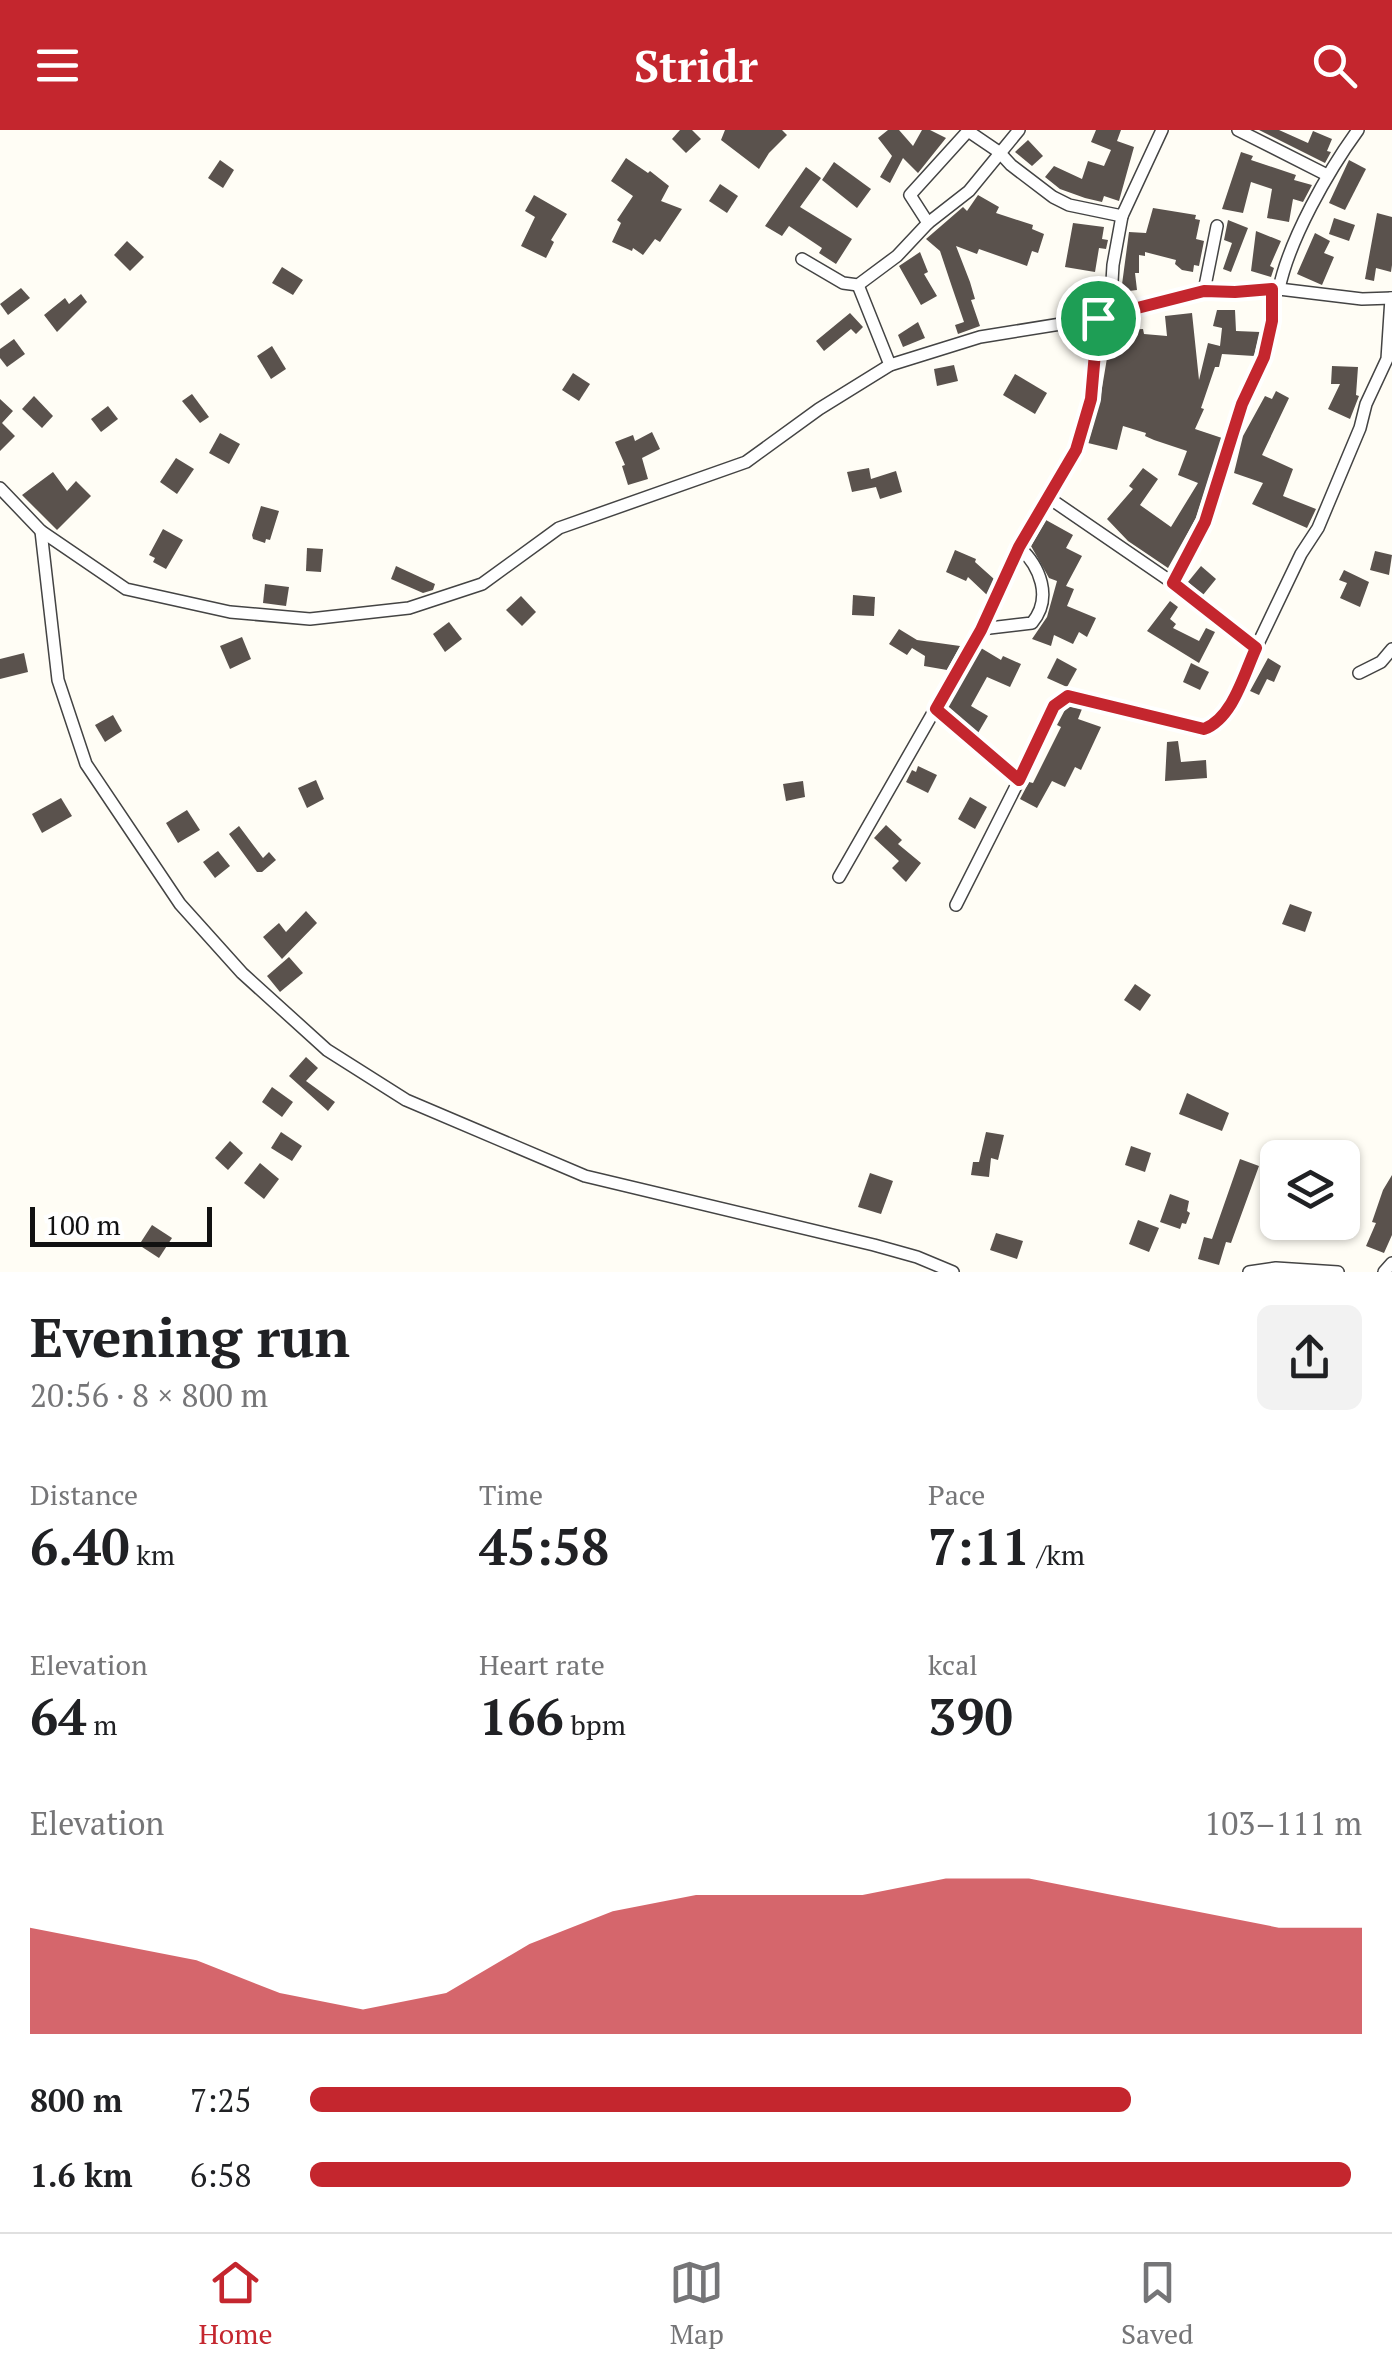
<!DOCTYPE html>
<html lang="en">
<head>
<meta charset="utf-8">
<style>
  :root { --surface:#fff; --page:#f2f2f2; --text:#202124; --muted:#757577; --line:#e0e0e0; --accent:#c4262e }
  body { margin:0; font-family:"PT Serif",serif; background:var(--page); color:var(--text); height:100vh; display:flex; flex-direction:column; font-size:38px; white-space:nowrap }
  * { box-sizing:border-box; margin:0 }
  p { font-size:32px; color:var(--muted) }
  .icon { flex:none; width:55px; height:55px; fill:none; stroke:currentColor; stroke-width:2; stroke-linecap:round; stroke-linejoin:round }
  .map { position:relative; height:1142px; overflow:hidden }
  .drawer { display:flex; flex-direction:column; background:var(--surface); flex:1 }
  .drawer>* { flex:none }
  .fabs { position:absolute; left:1260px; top:1010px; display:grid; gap:20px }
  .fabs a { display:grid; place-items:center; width:100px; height:100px; border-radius:15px; background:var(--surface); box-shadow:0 2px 8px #0004; font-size:50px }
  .scale { position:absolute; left:30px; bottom:25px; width:182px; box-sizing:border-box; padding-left:10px; border:5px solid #111; border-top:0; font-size:28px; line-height:35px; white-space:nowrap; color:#111; -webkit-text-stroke:8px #fff; paint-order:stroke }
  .pin { position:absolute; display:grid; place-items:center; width:85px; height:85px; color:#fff; margin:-42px; border:5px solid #fff; border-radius:50%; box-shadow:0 2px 10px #0007 }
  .round { display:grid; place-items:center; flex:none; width:105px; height:105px; border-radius:15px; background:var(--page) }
  .headline { display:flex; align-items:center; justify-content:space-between; height:170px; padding:0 30px }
  h1 { font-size:55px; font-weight:600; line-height:75px }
  .metrics { display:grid; grid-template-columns:repeat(3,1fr); gap:15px; height:170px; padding:10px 30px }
  .metrics div { display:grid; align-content:center }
  .metrics b { font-size:50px; font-weight:600 }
  .metrics small { font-size:28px; font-weight:400 }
  .metrics p { font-size:28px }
  .chart { height:280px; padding:20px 30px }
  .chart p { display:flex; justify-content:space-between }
  .chart svg { width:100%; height:180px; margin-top:10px; fill:var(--accent); opacity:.7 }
  ul { padding:0 30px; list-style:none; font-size:32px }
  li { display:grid; grid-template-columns:160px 120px 1fr; align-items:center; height:75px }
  li i { height:25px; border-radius:12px; background:var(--accent) }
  header { display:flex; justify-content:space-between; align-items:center; height:130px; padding:0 30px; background:var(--accent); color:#fff; font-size:45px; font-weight:600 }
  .menu { display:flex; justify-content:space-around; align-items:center; height:140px; border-top:2px solid var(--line); background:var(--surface); font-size:28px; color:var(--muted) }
  .menu a { display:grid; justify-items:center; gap:5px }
  .menu .on { color:var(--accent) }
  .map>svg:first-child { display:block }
</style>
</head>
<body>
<header><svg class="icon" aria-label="menu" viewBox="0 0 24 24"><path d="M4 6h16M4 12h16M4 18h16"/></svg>Stridr<svg class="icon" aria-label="search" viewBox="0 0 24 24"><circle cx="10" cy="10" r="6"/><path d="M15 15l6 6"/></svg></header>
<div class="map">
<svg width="1392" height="1142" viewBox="0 0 1392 1142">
  <rect width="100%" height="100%" fill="#fffdf5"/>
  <g fill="#5a524d">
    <polygon points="680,0 692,0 701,9 686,23 672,9"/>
    <polygon points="725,0 782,0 787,5 769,23 759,39 721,10"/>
    <polygon points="888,0 899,0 913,16 922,0 930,0 946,8 918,43 903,28 890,53 880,47 892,26 878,8"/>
    <polygon points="1096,0 1121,0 1117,11 1134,17 1119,71 1104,66 1102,72 1085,68 1060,59 1045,47 1054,36 1082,49 1088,31 1104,36 1111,20 1091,12"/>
    <polygon points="1259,0 1279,0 1308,13 1313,1 1332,9 1327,21 1331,22 1325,33"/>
    <polygon points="1028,10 1043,26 1032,36 1015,22"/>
    <polygon points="1241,22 1253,26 1251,30 1296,45 1294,50 1312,55 1303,72 1293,69 1289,92 1267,88 1272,59 1251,52 1243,83 1222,79"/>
    <polygon points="626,28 648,43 650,41 669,56 661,71 682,79 660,112 655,109 643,125 633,118 632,121 612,112 621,93 617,90 633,66 611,51"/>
    <polygon points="220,30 234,40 223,58 208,48"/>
    <polygon points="1349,30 1366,39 1345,80 1329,73"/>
    <polygon points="834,32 871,59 857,78 822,50"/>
    <polygon points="806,37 821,48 800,77 852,109 836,134 819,123 822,118 789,96 782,106 765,96"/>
    <polygon points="720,54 738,66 727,83 709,71"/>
    <polygon points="534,65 567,84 551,110 554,112 546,128 521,116 535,87 525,81"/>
    <polygon points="978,65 999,77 996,83 1033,95 1032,99 1044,104 1038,123 1032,121 1027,136 979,119 977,124 956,116 970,152 975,169 971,170 980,196 958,204 955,195 964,192 952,157 940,121 926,109 963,77 967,81"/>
    <polygon points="1153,78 1196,85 1195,89 1200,90 1196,109 1204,111 1199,136 1194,135 1193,142 1182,140 1175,134 1176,130 1145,122 1145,126 1139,125 1139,143 1135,143 1137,160 1121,162 1129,102 1146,103"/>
    <polygon points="1377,83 1392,87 1392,135 1391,142 1376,138 1374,151 1365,149"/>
    <polygon points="1334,88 1355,95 1349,111 1329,104"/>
    <polygon points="1228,90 1248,98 1231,142 1223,139 1232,113 1224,110"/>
    <polygon points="1073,93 1104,97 1102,109 1108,110 1106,119 1099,118 1095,142 1065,137"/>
    <polygon points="1256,101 1281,111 1270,136 1274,138 1271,147 1251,141"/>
    <polygon points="1315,103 1330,111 1324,123 1334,127 1322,155 1297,144"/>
    <polygon points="127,111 144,127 130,141 114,125"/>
    <polygon points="920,122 928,142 924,144 937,166 921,175 899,136"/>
    <polygon points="282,137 303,150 293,165 272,153"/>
    <polygon points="21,158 30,168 8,185 0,174"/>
    <polygon points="81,164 87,172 57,202 44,185 65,168 69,174"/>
    <polygon points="1217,180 1235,180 1236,201 1260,202 1254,226 1222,224 1219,237 1215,237 1201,278 1204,279 1195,299 1222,308 1196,388 1168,438 1128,411 1107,389 1133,359 1129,356 1143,338 1158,349 1140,375 1171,397 1198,353 1178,345 1187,321 1154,310 1145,306 1146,303 1123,296 1117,320 1088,313 1100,270 1107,228 1106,201 1143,199 1144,204 1167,206 1165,186 1192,183 1199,250 1208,213 1220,216 1222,198 1213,196"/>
    <polygon points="850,183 863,197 856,204 851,199 824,221 816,211"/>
    <polygon points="918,192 925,208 903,217 898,205"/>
    <polygon points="14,209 25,224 7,237 0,228 0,219"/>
    <polygon points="272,216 286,239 271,249 257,226"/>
    <polygon points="954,235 958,251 937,256 934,239"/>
    <polygon points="1332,236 1358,237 1356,265 1359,266 1350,289 1328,279 1340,254 1331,254"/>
    <polygon points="573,243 590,254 579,271 562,260"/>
    <polygon points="1015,244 1047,263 1035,284 1003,265"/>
    <polygon points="1276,261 1289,268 1262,325 1293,339 1283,366 1316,379 1307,398 1252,374 1263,353 1234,343 1243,306 1265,266 1272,269"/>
    <polygon points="192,264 209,287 200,293 182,271"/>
    <polygon points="34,266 53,286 42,298 22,279"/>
    <polygon points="0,269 13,281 2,293 15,306 0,321"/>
    <polygon points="108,276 118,289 101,302 91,289"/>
    <polygon points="652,302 660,319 642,328 648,349 628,355 622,336 625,335 615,312 633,305 635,311"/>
    <polygon points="220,303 240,314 229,334 209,323"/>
    <polygon points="176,328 194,339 177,364 160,352"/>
    <polygon points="869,338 871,349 896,341 902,362 880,369 876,357 852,362 847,342"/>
    <polygon points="53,342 67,361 76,351 91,366 57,400 22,365"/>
    <polygon points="261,376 279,381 270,410 266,409 265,413 253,409 252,405"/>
    <polygon points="1046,390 1073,405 1066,418 1082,426 1066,456 1074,459 1067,476 1096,488 1087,507 1079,502 1073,514 1054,505 1051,516 1032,509 1047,487 1057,451 1049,448 1031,416"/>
    <polygon points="163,399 183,410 166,439 153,432 155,428 149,425"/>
    <polygon points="307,418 323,419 321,442 306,441"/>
    <polygon points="955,420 976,429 975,432 994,449 987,465 968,447 966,451 946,442"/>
    <polygon points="1375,421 1392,425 1389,445 1370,440"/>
    <polygon points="396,436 435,454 433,460 423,463 391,449"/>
    <polygon points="1201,436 1216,449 1203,465 1188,452"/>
    <polygon points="1344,440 1369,452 1360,477 1340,468 1347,453 1339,450"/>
    <polygon points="265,454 289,457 286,476 263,473"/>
    <polygon points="853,465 875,467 874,486 852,485"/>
    <polygon points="521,466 536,482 522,496 506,480"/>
    <polygon points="1170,471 1178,477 1170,489 1176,494 1173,498 1199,511 1206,498 1215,502 1199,533 1147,501"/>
    <polygon points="449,492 462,509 445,522 433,504"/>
    <polygon points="899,499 917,510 960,516 947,540 924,536 925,526 912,518 907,525 889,514"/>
    <polygon points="242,507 251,529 230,539 220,516"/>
    <polygon points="981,518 1001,530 1003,526 1021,534 1010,557 987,547 971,576 988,586 978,603 947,576"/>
    <polygon points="24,523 28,542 0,549 0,529"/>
    <polygon points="1057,528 1077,539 1067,557 1047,548"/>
    <polygon points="1268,528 1281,536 1274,552 1267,549 1259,565 1250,561"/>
    <polygon points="1191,533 1209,542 1200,560 1183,552"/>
    <polygon points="1067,576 1082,579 1078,589 1101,597 1081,640 1075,637 1065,657 1052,651 1037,678 1020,669 1029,652 1033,653 1061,597 1057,595"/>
    <polygon points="113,585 122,601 105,612 95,595"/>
    <polygon points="1178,611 1181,632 1206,630 1207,648 1165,651 1167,612"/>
    <polygon points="918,636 937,645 928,663 906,652 912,640 916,642"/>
    <polygon points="316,650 324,669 307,678 298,658"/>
    <polygon points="803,651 805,667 786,671 783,654"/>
    <polygon points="970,667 987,677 975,699 958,689"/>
    <polygon points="61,668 72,686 42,703 32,684"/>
    <polygon points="187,680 200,700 178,713 166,693"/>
    <polygon points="886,695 902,710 898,714 921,733 906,752 892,738 899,731 874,708"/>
    <polygon points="239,696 263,728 269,722 276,730 262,742 257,742 229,704"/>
    <polygon points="218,721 230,736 215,748 203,732"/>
    <polygon points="1290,774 1312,782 1305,802 1282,794"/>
    <polygon points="306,781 317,793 282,829 263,807 279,793 286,802"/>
    <polygon points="289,827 303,843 280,862 267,846"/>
    <polygon points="1135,854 1151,865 1140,881 1124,870"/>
    <polygon points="306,927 318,938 306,951 335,972 328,981 289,946"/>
    <polygon points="272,957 293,972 282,987 262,972"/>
    <polygon points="1187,963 1229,983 1222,1001 1179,984"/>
    <polygon points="281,1002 302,1016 292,1031 271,1018"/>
    <polygon points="986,1002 1004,1005 998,1030 991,1028 989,1047 971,1045 973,1032 979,1032"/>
    <polygon points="230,1011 243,1023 228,1040 215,1028"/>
    <polygon points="1131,1016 1151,1023 1145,1042 1125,1035"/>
    <polygon points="1240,1029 1259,1036 1231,1113 1226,1112 1219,1135 1198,1129 1204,1107 1212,1109"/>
    <polygon points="260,1033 279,1049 264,1069 244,1053"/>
    <polygon points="870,1043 893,1051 881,1084 858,1077"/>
    <polygon points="1392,1045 1392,1105 1384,1123 1366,1116 1376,1093 1372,1092 1383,1060"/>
    <polygon points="1170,1064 1189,1071 1187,1081 1190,1083 1186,1094 1182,1093 1180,1099 1160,1092"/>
    <polygon points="1138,1090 1159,1098 1149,1122 1129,1114"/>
    <polygon points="152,1095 172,1108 159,1128 139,1115"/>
    <polygon points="996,1103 1023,1111 1017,1129 990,1120"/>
  </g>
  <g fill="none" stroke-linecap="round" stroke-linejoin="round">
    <g stroke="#444" stroke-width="14">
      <g id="street">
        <polyline points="1238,0 1327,45"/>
        <polyline points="928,93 910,65 968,1 999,22 1011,35 1053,67 1069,75 1122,86 1162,0"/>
        <polyline points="802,129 843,153 858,155 897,126 928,93 969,61 1019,0"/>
        <polyline points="858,155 890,235"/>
        <path d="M1279,159C1289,110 1328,41 1358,0"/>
        <polyline points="1204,161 1217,96"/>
        <polyline points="1110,185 1113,135 1122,86"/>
        <polyline points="0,358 41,401 126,459 230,482 310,489 409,478 482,454 559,398 746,332 819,279 890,235 980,207 1098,188 1204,161 1235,162 1279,159 1362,169 1392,168"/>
        <polyline points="1049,368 1173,453"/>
        <polyline points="41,401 58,550 86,634 180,774 242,843 327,920 406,970 585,1046 874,1115 917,1127 953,1142"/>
        <path d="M981,499L1032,493C1053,468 1040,436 1019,417"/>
        <polyline points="1256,518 1301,424 1318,398 1360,298 1366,274 1387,229 1391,168"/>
        <polyline points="1359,543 1381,532 1392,519"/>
        <polyline points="936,579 1019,651"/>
        <polyline points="839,747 981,499 1019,417 1076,320 1091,269 1098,188"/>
        <path d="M956,775L1060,569L1068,566L1204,599C1233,588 1244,544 1256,518L1173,453L1205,392L1243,275L1264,227L1272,191V159"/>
        <polyline points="1249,1142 1276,1138 1338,1142"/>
        <polyline points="1384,1142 1392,1133"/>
      </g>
    </g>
    <use href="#street" stroke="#fff" stroke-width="11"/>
  </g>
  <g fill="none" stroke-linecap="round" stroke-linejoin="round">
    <g stroke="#fff" stroke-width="20">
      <path id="route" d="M1272,159V191L1264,227L1242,274L1205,392L1173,453L1256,518C1244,544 1233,588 1204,599L1068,566L1054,576L1019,650L936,579L981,500L1019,417L1076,320L1091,269L1098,188L1204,161L1235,162Z"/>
    </g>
    <use href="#route" stroke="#c4262e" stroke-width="12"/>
  </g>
</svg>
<div class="fabs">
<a><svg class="icon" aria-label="layers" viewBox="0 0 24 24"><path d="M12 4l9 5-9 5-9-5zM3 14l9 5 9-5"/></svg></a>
</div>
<div class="scale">100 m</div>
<div class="pin" style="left:1098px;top:188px;background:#1e9e55"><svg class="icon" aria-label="arrive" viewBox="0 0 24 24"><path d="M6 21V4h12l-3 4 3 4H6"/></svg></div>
</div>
<section class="drawer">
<div class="headline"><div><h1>Evening run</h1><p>20:56 · 8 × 800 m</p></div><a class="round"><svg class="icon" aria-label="share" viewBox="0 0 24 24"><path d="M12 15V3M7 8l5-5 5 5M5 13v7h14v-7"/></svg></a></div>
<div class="metrics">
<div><p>Distance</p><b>6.40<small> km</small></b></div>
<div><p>Time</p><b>45:58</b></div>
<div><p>Pace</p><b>7:11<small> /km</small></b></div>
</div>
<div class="metrics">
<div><p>Elevation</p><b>64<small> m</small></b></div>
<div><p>Heart rate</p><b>166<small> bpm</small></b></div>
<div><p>kcal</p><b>390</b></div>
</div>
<div class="chart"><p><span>Elevation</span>103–111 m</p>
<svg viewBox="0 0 160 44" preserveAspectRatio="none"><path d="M0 44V18L10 22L20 26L30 34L40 38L50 34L60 22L70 14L80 10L90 10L100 10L110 6L120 6L130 10L140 14L150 18L160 18V44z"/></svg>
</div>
<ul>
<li><b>800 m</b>7:25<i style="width:78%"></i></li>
<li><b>1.6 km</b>6:58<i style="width:99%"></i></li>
</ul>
</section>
<nav class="menu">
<a class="on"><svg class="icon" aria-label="home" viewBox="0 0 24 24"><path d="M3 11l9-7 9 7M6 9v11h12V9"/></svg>Home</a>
<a><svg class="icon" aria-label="map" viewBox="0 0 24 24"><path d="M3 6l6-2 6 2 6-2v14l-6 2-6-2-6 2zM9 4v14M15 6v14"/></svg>Map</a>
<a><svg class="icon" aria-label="saved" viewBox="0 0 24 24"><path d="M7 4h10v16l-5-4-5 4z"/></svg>Saved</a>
</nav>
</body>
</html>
